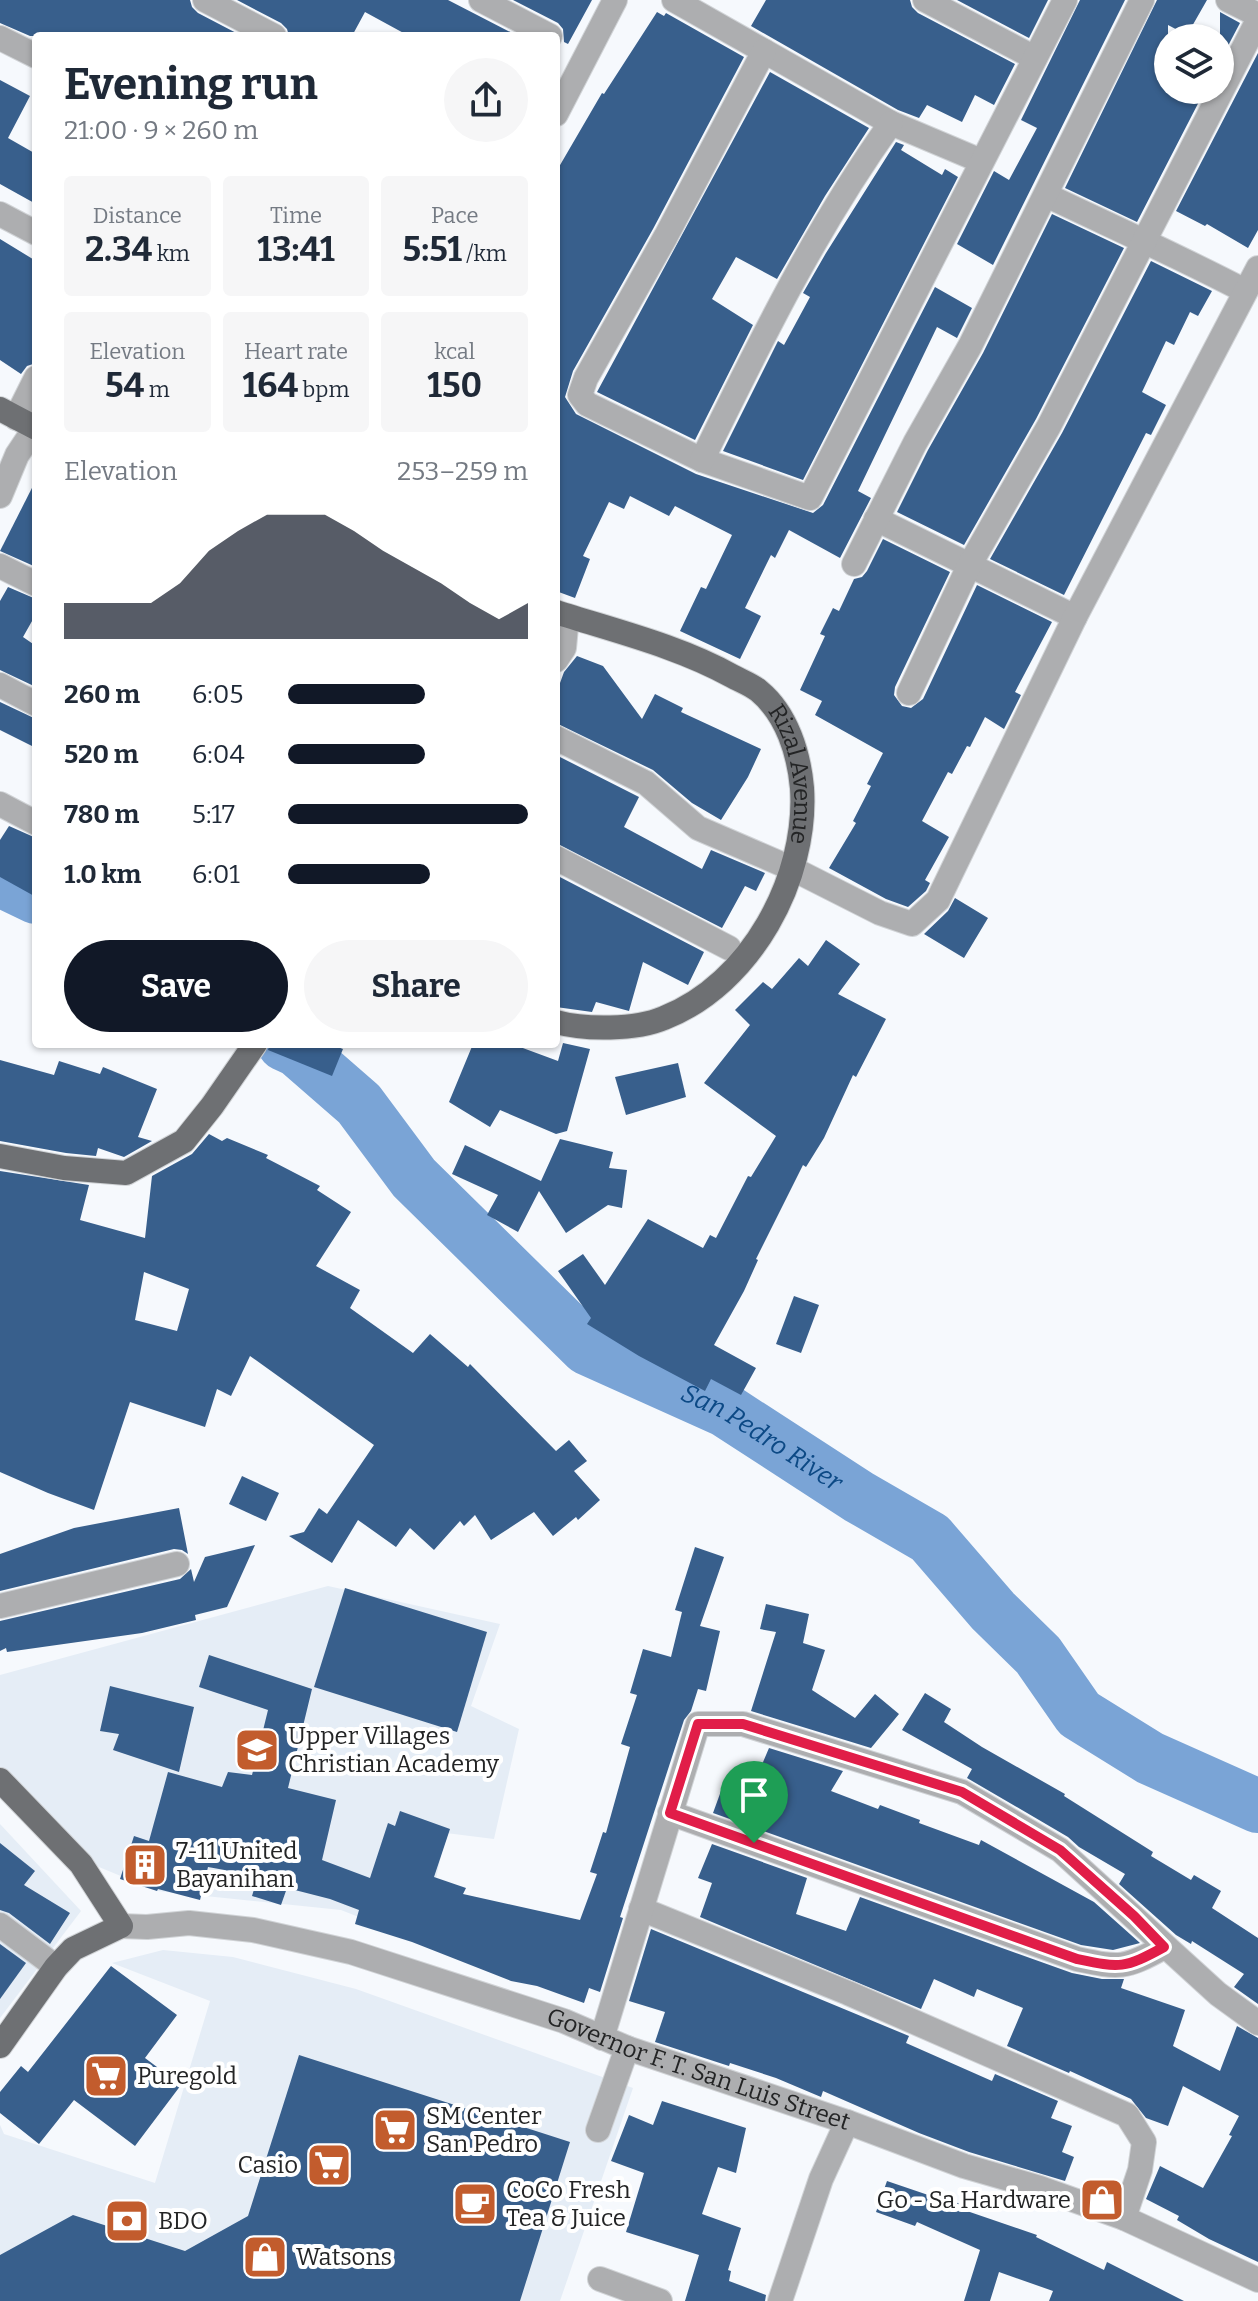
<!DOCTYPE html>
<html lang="en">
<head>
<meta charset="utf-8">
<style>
  :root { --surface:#fff; --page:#f6f6f7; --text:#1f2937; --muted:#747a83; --accent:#111827 }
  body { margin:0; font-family:Bitter,serif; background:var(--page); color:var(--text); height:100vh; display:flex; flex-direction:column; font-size:30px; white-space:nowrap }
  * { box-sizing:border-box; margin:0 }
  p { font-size:26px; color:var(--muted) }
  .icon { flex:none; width:44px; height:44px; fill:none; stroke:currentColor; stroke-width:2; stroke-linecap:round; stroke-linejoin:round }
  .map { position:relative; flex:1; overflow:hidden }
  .sheet { position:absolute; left:32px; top:32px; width:528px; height:1016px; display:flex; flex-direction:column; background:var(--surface); border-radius:8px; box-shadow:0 2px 6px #0004 }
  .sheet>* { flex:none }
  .tools { position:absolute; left:1154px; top:24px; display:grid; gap:16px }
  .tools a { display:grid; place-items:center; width:80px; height:80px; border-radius:50%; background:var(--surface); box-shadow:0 2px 6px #0004; font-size:40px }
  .pin { position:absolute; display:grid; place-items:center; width:68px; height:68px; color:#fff; margin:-82px -34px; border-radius:50% 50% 50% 0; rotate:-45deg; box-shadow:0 0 8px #0007 }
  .pin .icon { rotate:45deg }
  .round { display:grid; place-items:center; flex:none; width:84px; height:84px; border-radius:42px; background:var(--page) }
  .head { display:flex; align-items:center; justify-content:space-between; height:136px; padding:0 32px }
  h1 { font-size:44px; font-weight:700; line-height:60px }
  .stats { display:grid; grid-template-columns:repeat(3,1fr); gap:12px; height:136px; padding:8px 32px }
  .stats div { display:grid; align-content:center; border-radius:8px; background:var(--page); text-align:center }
  .stats b { font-size:34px; font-weight:700 }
  .stats small { font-size:22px; font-weight:400 }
  .stats p { font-size:22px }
  .chart { height:224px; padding:16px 32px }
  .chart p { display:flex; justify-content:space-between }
  .chart svg { width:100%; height:144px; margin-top:8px; fill:var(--accent); opacity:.7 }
  .cta { display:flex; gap:16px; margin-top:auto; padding:16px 32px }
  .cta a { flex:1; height:92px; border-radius:48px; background:var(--accent); color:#fff; font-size:32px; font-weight:700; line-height:92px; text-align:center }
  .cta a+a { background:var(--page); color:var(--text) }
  ul { padding:0 32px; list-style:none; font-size:26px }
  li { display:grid; grid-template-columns:128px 96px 1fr; align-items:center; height:60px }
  li i { height:20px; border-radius:10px; background:var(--accent) }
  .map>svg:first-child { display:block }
</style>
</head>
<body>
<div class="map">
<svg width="1258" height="2301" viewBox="0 0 1258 2301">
  <rect width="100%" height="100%" fill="#f6f9fd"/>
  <g fill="#e5edf6">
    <polygon points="328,1586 500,1624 471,1706 519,1729 494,1839 446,1833 422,1942 341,1910 157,1891 82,1860 0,1772 0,1675"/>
    <polygon points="0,1824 81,1911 0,2018"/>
    <polygon points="163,1950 233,1957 356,1989 633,2088 560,2301 0,2301 0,2125 4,2134 155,2183 210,2001 112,1963"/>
  </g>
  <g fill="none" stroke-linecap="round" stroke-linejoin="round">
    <g stroke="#7aa4d6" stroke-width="54">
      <polyline points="0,880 36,897"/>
      <path id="s1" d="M284,1044L297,1050L359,1104L414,1178L587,1348L725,1410L859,1497L930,1538L993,1611L1038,1655L1079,1714L1150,1758L1258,1806"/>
    </g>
  </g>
  <g fill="#385f8c" fill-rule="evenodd">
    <polygon points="0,0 190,0 192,7 198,13 242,36 30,36 0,23"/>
    <polygon points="237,0 448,0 518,36 409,36 365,12 352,36 289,36 287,29 281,23"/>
    <polygon points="513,0 592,0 568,44 564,42 563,29 558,23"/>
    <polygon points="766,0 910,0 912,7 918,13 1015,64 994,105 975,95 962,122 927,105 919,118 898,110 751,26"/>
    <polygon points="957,0 1048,0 1029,38"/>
    <polygon points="1080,0 1125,0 993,265 957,244 994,171 1009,180 1037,128 1021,120"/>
    <polygon points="1157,0 1207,0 1187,35 1168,25 1168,90 1205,90 1137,222 1065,188"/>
    <polygon points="657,12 664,16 666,13 744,57 653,229 573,371 565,397 576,414 696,474 813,513 823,505 935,287 972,308 957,338 937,327 858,491 871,498 840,558 789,530 775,558 771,555 745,608 761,616 740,659 680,631 701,587 706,589 732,535 675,506 669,516 630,496 624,509 609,502 583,556 590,559 575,598 556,591 556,172 602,93 604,94"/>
    <polygon points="1220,12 1240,23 1220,61"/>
    <polygon points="1258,53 1258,230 1248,248 1207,224 1205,226 1176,211"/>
    <polygon points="770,72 869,128 825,196 777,279 736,257 712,299 753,325 695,440 597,392"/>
    <polygon points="0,80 30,96 8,138 36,154 36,204 0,184"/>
    <polygon points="896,142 904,145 901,150 942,175 945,169 958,177 803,480 723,451 778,341 784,345 810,297 803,293 826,253"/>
    <polygon points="1052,214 1124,248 1036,419 964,545 897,512 928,450 983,353"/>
    <polygon points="0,239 36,261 36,363 27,366 21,374 0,360"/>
    <polygon points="1151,261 1212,291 1198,316 1190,312 1174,345 1166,341 1142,392 1166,405 1151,435 1146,433 1064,595 990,559 1062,433"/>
    <polygon points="36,480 36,567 0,551"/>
    <polygon points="883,539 950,572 895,687 894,695 902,706 911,708 923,699 977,585 1052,622 1015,692 1021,695 1004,729 985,717 970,747 967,746 952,774 948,772 922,821 949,837 925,880 930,883 926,891 908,907 886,899 829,868 856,823 853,821 871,786 867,784 883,753 815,715 822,701 800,690 825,636 820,634 833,608 839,611 854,579 862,577 867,571"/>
    <polygon points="8,587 36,599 36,614 23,637 36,646 36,687 0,670 0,601"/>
    <polygon points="577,656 603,666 642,719 655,694 683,708 681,712 761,749 748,777 721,820 692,803 653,770 556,723 556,694 564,672"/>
    <polygon points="0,702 36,719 36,748 0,730"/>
    <polygon points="556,755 639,797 624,827 702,869 711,850 765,873 756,891 745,886 722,928 556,843"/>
    <polygon points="9,826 36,838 36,897 0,877 0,840"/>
    <polygon points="556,875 704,952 688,985 643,962 629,1011 596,1002 592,1012 556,1007"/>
    <polygon points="955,898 988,918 964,958 924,934 948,911"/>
    <polygon points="826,940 860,964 838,994 886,1019 856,1077 853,1075 824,1138 806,1167 803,1165 756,1259 758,1260 744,1291 714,1345 756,1368 741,1395 711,1379 705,1391 639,1356 587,1324 591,1318 558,1271 583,1254 605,1285 648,1219 703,1248 710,1235 716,1238 748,1176 751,1177 776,1136 704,1083 750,1025 735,1010 763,982 772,989 799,958 808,966"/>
    <polygon points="563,1043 590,1049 567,1131 556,1134 500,1110 490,1127 449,1102 473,1044 512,1044 558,1061"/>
    <polygon points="270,1044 330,1044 343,1049 332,1076 268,1050"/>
    <polygon points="0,1060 54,1075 59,1061 100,1074 103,1067 157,1089 138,1137 152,1141 124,1157 98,1148 96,1156 66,1153 0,1141"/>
    <polygon points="678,1063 686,1097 626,1115 615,1077"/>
    <path d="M209,1134L222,1141L227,1138L268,1155L266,1158L320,1186L317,1190L351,1212L316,1266L360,1290L350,1308L413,1353L430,1334L468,1367L470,1364L556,1451L569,1440L587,1461L574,1471L600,1500L578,1520L576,1517L553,1536L534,1512L491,1540L475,1515L464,1526L460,1521L434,1550L410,1528L396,1547L358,1520L332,1563L289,1536L304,1532L319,1508L327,1514L374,1445L250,1356L231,1396L217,1389L205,1427L130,1402L94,1510L48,1493L0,1472V1171L89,1185L80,1220L145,1238L152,1176L192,1154ZM144,1272L189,1289L177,1331L135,1320Z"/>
    <polygon points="560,1139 613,1152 609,1168 627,1170 622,1208 608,1205 566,1233 539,1191 518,1232 487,1215 498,1195 452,1174 465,1145 541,1181"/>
    <polygon points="794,1296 819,1305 801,1353 776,1344"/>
    <polygon points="242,1476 279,1493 266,1521 229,1504"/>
    <polygon points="179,1508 188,1554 182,1550 174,1549 0,1591 0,1554 74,1528"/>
    <polygon points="255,1545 227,1607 195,1615 196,1620 142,1633 7,1652 6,1648 0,1651 0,1621 180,1579 191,1569 194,1582 205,1557"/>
    <polygon points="695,1547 724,1557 700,1626 720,1631 706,1691 698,1689 691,1711 684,1720 620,1917 623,1918 600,1992 589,1988 584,2003 537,1986 511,1981 412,1942 355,1924 359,1910 330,1899 287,1888 281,1905 252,1896 258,1876 208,1867 200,1900 158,1889 157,1891 120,1879 134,1836 149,1841 168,1772 222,1787 228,1772 252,1775 268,1710 199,1687 209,1655 312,1689 288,1788 336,1800 322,1860 370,1878 388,1823 395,1826 400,1811 450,1829 434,1877 466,1888 463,1894 580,1920 597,1874 590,1872 603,1832 606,1833 630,1747 621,1744 637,1695 630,1693 643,1649 671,1657 682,1612 675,1610"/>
    <polygon points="345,1588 487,1632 457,1732 314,1687"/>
    <polygon points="766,1604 809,1614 803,1643 825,1650 812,1690 855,1718 875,1694 899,1714 871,1748 751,1711 776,1632 760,1629"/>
    <polygon points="110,1686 194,1707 179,1772 113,1750 119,1734 100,1731"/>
    <polygon points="925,1693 951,1709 944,1722 982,1747 1065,1794 1064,1796 1153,1852 1151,1856 1191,1880 1194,1875 1221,1891 1212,1908 1258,1938 1258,2004 1234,1987 1244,1974 1192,1941 1191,1944 1176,1935 1119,1884 1125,1874 1079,1847 1068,1837 967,1778 972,1769 902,1730"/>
    <polygon points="769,1748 843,1771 831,1791 878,1809 880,1805 920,1820 919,1823 979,1845 981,1840 1094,1902 1140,1943 1113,1950 1081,1945 713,1813 721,1791 747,1800"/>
    <polygon points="0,1843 35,1871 24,1885 70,1913 50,1944 9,1913 0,1910"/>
    <polygon points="712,1844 807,1878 796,1914 846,1931 860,1897 1072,1973 1102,1979 1124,1979 1121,1988 1185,2010 1173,2046 1220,2071 1237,2026 1258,2038 1258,2262 1209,2239 1177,2220 1179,2216 1146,2199 1160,2166 1203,2188 1232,2136 1229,2135 1239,2116 1183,2086 1168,2126 1146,2118 1131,2099 1070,2071 1069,2073 1007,2046 1023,2008 977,1989 974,1997 934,1979 921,2009 700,1917 712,1883 698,1878"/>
    <polygon points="651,1929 909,2036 906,2043 992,2081 995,2074 1058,2101 1051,2118 1072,2126 1062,2152 1074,2157 1065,2181 969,2152 919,2133 823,2091 821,2097 776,2078 730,2063 729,2066 655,2042 665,2012 629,2001"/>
    <polygon points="0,1944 26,1963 0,1999"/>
    <polygon points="111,1966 177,2015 145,2058 181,2085 135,2146 74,2100 39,2144 0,2113 0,2092 21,2066 28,2072"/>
    <polygon points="299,2055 570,2142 520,2301 0,2301 0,2255 73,2215 185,2251 248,2216"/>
    <polygon points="662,2101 746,2128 736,2173 718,2167 702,2214 741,2228 728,2270 731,2271 729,2281 766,2295 765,2301 685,2301 699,2255 626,2232 644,2173 611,2161 629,2115 653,2125"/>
    <polygon points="887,2181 934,2197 936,2193 966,2207 964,2210 1037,2235 1036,2237 1104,2270 1107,2262 1184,2301 1049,2301 1053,2291 999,2272 990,2301 964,2301 980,2250 917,2222 915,2226 876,2212"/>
  </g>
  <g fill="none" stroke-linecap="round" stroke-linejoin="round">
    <g stroke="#d0d3d6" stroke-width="26">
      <g id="minor">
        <polyline points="205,0 274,36"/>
        <polyline points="481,0 550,36"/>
        <polyline points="674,0 891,123 981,161"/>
        <polyline points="925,0 1035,58"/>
        <polyline points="1228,0 1258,15"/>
        <polyline points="0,38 36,56"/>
        <polyline points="764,51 666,236 586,378 580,395 587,404 702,460 810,498 1065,0"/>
        <polyline points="556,114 615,0"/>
        <path d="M1046,195C1113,227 1180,257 1245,291"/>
        <polyline points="0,214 36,233"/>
        <polyline points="16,418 36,378"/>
        <path d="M702,460C759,344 815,229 891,123"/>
        <polyline points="0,496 17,455 35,428"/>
        <polyline points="876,519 1075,617"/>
        <polyline points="854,564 915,443 970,346 1142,0"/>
        <polyline points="0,566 36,584"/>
        <polyline points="556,660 564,648 567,616"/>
        <polyline points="0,685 36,704"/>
        <polyline points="909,693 969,566 1049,426 1258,20"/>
        <polyline points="556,738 646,783 698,828 793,869 880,913 912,924 938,900 1075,617 1258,268"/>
        <polyline points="0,804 36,823"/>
        <polyline points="556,858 729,948"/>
        <polyline points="0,1606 177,1564"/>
        <path d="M670,1813L1077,1959C1120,1968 1124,1969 1164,1947"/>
        <polyline points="641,1909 848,1993 1127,2115 1144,2142 1140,2170 1124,2218"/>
        <polyline points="0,1925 56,1967"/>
        <path id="s2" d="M121,1926L147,1927L189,1923L253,1930L351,1952L564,2021L627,2048L847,2122L964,2166L1040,2188L1124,2218L1258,2280"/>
        <polyline points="602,2038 698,1724 743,1724 962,1792 1060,1850 1218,1994 1258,2023"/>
        <polyline points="598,2130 627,2048"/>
        <polyline points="600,2279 660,2301"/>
        <polyline points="780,2301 821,2179 847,2122"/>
      </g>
    </g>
    <g stroke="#d0d3d6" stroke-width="26">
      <g id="major">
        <polyline points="0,409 36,428"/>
        <path id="s3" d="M556,612C615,631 678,646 732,676C741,681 752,685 759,691C787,714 799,754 802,788C808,878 751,984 664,1018C636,1030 585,1030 556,1022"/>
        <polyline points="0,1156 64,1168 126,1173 184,1141 212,1106 255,1044"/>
        <polyline points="0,1780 81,1864 121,1926 73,1949 56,1967 0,2046"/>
      </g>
    </g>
    <use href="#minor" stroke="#adaeb0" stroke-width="24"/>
    <use href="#major" stroke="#6e7073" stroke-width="24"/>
  </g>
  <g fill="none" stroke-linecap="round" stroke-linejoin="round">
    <g stroke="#fff" stroke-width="16">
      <path id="route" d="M698,1724H743L962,1792L1060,1850L1134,1916L1164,1947C1124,1969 1120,1968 1077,1959L670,1813Z"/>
    </g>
    <use href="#route" stroke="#e11d48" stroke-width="10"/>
  </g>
  <defs>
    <g id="school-square" transform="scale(2.3)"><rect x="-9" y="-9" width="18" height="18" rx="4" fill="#c25c2d" stroke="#fff"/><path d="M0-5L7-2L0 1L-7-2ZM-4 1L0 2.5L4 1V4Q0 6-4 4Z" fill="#fff"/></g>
    <g id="building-square" transform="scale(2.3)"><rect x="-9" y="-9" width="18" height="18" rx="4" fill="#c25c2d" stroke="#fff"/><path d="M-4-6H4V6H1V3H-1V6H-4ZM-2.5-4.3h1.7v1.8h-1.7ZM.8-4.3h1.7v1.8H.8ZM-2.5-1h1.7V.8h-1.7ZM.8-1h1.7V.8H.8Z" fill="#fff"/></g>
    <g id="supermarket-square" transform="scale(2.3)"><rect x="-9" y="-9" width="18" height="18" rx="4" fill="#c25c2d" stroke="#fff"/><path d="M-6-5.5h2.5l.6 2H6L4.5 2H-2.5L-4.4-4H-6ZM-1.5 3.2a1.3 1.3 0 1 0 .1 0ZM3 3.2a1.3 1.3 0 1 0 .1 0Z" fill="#fff"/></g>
    <g id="shop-square" transform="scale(2.3)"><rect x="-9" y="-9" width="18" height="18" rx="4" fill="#c25c2d" stroke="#fff"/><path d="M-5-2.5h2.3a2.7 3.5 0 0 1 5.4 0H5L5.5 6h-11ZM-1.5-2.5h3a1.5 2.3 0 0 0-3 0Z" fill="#fff"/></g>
    <g id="cafe-square" transform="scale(2.3)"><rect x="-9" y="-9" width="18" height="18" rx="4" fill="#c25c2d" stroke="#fff"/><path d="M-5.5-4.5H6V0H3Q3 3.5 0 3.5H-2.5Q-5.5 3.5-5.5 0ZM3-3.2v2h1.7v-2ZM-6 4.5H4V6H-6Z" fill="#fff"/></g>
    <g id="bank-square" transform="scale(2.3)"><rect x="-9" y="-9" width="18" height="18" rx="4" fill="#c25c2d" stroke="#fff"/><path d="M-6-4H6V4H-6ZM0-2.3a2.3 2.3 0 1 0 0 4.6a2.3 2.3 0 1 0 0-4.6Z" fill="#fff"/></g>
  </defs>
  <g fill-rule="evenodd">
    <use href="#school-square" x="257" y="1750"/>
    <use href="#building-square" x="145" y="1865"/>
    <use href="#supermarket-square" x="106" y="2076"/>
    <use href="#supermarket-square" x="395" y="2130"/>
    <use href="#supermarket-square" x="329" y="2165"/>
    <use href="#shop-square" x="1102" y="2200"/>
    <use href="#cafe-square" x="475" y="2204"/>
    <use href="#bank-square" x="127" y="2221"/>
    <use href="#shop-square" x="265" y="2257"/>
  </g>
  <g text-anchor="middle" stroke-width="8" stroke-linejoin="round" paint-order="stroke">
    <g font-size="24" fill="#232425" stroke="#fff">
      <text dy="8" stroke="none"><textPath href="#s3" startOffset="312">Rizal Avenue</textPath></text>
      <text dy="8" stroke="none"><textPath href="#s2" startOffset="600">Governor F. T. San Luis Street</textPath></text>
    </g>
    <g font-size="24" fill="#232425" stroke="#fff" text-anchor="start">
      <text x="288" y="1744">Upper Villages<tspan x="288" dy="28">Christian Academy</tspan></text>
      <text x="176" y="1859">7-11 United<tspan x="176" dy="28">Bayanihan</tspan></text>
      <text x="137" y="2084">Puregold</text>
      <text x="426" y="2124">SM Center<tspan x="426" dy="28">San Pedro</tspan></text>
      <text x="298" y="2173" text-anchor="end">Casio</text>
      <text x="506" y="2198">CoCo Fresh<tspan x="506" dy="28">Tea &amp; Juice</tspan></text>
      <text x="1071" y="2208" text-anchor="end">Go - Sa Hardware</text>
      <text x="158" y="2229">BDO</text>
      <text x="296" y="2265">Watsons</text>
    </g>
    <g font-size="26" font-style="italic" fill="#0c4985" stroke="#fff">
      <text dy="9" stroke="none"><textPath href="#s1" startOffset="628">San Pedro River</textPath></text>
    </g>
  </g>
</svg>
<div class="tools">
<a><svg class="icon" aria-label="layers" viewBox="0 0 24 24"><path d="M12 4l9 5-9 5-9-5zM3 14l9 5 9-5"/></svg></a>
</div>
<div class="pin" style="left:754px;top:1843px;background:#1e9e55"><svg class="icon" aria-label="arrive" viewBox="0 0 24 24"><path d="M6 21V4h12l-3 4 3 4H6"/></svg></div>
<section class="sheet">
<div class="head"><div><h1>Evening run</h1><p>21:00 · 9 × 260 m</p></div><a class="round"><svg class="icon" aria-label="share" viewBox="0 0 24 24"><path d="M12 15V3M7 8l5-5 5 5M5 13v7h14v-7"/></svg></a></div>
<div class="stats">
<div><p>Distance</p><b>2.34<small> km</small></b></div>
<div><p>Time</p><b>13:41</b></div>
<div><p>Pace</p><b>5:51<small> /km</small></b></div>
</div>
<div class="stats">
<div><p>Elevation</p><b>54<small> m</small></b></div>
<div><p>Heart rate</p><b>164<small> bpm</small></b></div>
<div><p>kcal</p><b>150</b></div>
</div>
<div class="chart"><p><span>Elevation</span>253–259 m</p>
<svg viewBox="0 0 160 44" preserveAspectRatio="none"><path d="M0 44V33L10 33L20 33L30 33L40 27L50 17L60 11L70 6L80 6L90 6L100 11L110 17L120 22L130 27L140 33L150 38L160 33V44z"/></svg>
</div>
<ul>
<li><b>260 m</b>6:05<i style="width:57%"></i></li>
<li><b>520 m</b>6:04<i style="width:57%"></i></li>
<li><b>780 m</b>5:17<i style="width:100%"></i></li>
<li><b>1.0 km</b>6:01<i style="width:59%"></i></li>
</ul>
<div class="cta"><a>Save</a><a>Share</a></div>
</section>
</div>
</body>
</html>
